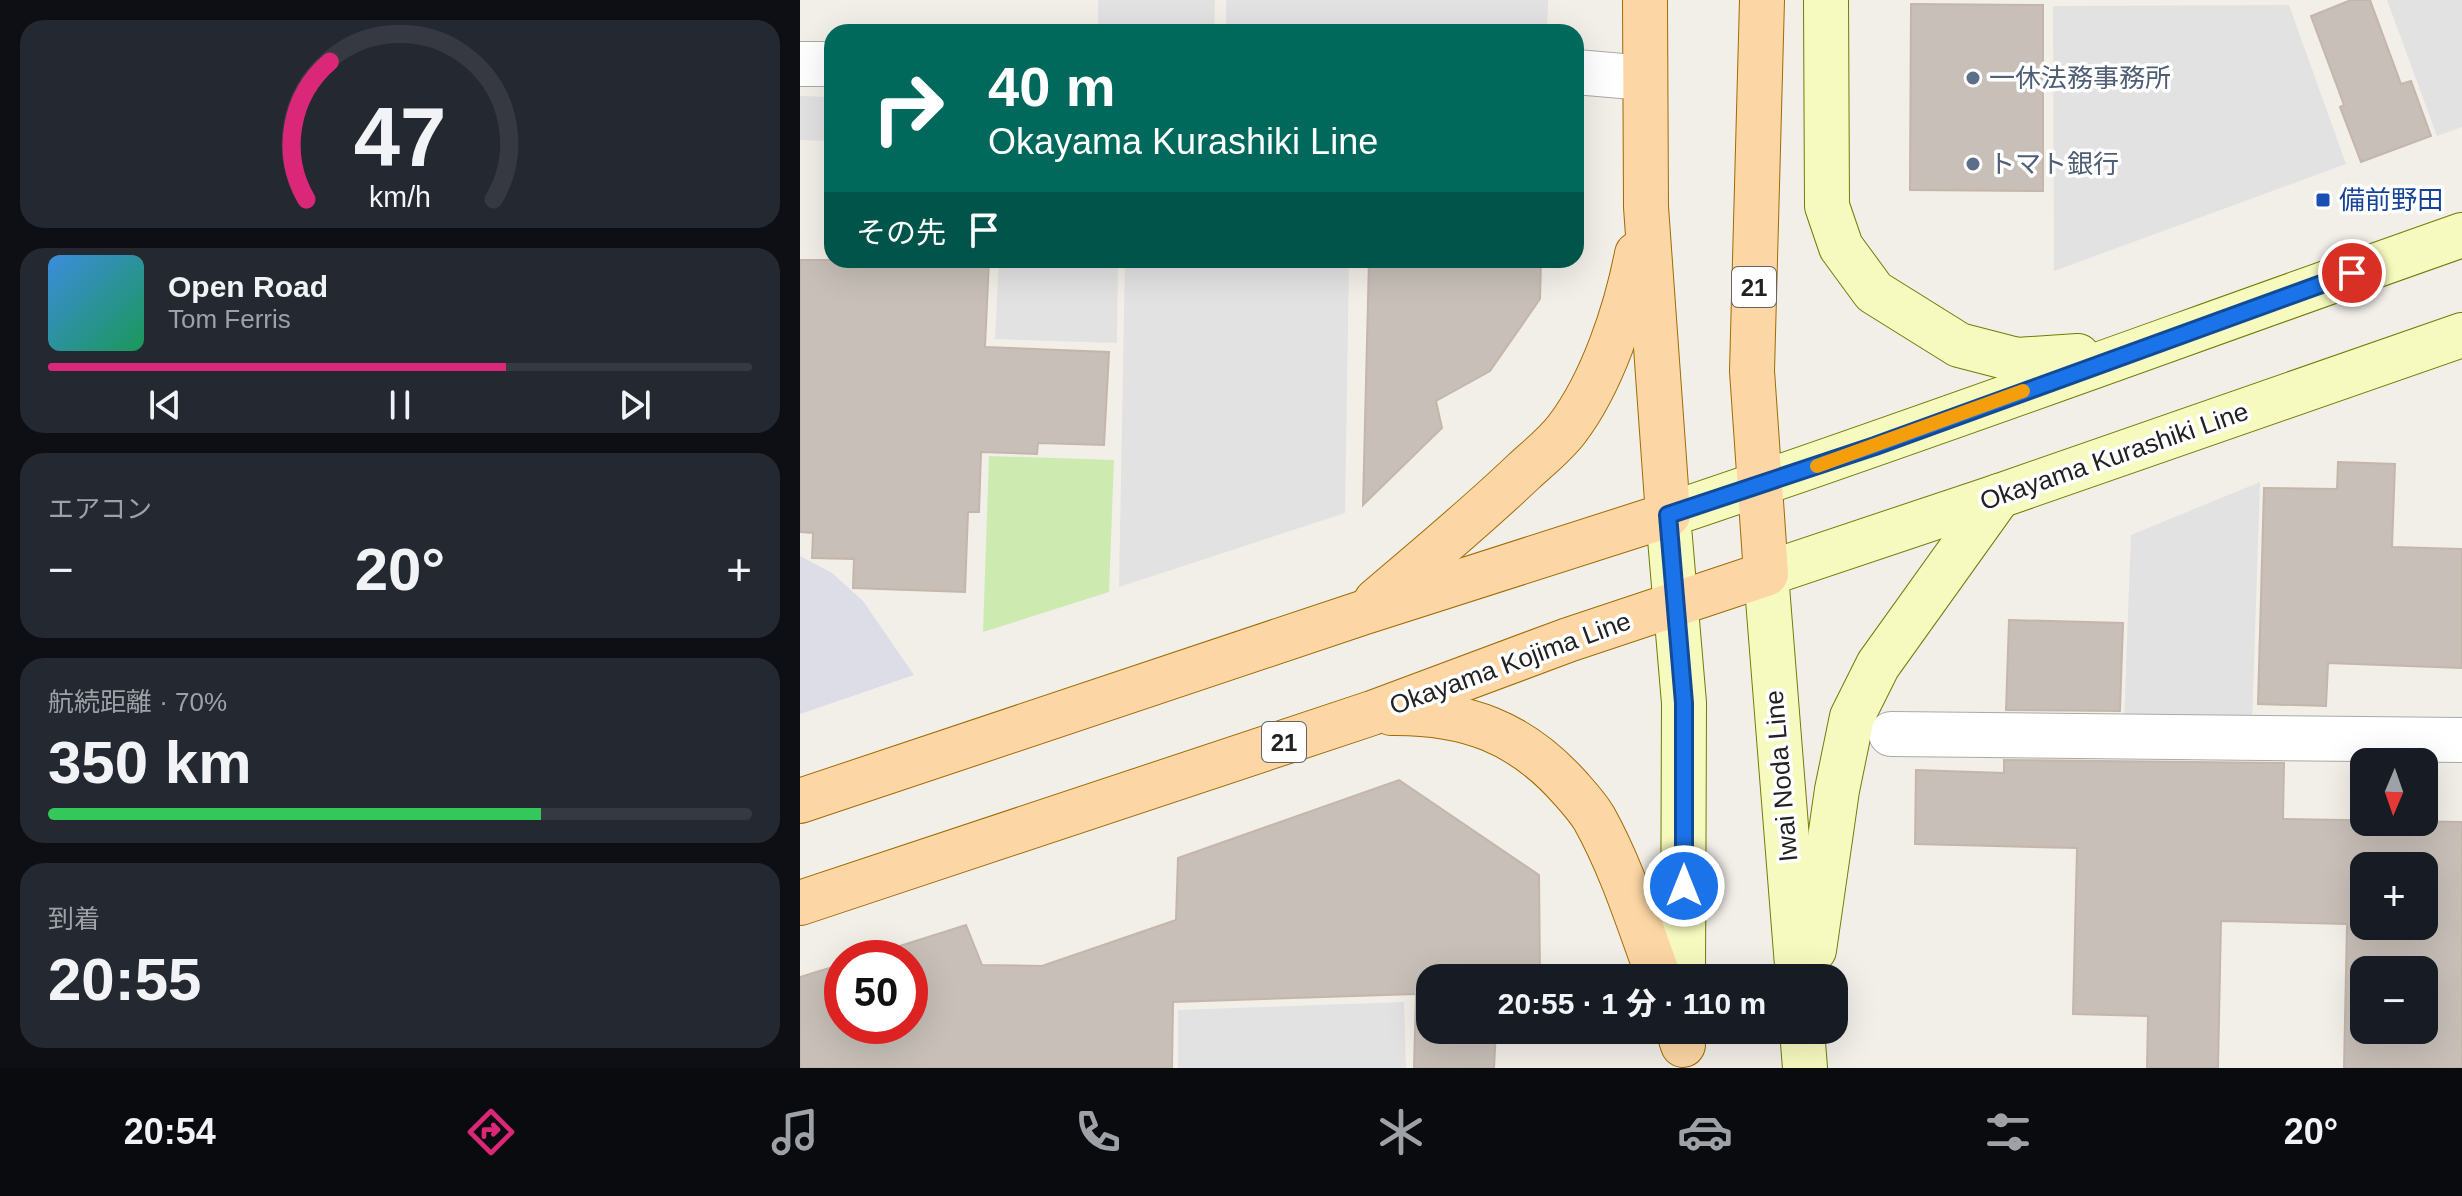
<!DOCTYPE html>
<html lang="ja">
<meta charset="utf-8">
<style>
body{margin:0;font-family:Helvetica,"Noto Sans JP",sans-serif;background:#242831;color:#f1f3f6;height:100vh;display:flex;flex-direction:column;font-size:30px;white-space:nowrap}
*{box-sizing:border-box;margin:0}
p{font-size:26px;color:#9ea1a6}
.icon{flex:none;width:44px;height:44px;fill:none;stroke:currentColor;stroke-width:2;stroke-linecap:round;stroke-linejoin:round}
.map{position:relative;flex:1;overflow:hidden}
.drawer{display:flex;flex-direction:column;gap:20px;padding:20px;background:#0d0f14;width:800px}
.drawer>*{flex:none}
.banner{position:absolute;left:24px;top:24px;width:760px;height:244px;border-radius:24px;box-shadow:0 8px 32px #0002;background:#00695c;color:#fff;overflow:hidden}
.needle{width:52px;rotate:182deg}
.buttons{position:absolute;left:1550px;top:748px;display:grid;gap:16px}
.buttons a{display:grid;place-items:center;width:88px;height:88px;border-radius:16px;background:#171b24;box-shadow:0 8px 32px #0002;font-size:40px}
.speed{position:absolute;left:24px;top:940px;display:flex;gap:16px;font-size:40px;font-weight:700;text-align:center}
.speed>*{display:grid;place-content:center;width:104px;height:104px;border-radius:50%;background:#171b24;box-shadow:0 8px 32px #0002;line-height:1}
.speed .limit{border:12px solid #d22;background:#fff;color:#111}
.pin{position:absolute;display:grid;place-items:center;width:68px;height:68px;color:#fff;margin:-34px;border:4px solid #fff;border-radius:50%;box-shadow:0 2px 8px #0007}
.me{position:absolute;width:88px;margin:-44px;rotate:0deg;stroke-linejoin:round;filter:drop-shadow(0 0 6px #0008)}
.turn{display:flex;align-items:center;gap:28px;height:168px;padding:0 32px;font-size:36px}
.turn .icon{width:104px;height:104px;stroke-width:2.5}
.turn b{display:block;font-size:56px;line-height:68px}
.then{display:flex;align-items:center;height:76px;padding:0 32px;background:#0003;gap:16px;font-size:30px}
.big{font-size:60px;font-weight:800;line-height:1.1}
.drawer .tile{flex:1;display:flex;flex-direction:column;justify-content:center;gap:12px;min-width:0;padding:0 28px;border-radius:24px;background:#242831}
.drawer .dial{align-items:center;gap:0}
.dial svg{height:208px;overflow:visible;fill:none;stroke:#363941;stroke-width:7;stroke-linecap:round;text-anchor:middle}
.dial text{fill:#f1f3f6;stroke:none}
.song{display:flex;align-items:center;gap:24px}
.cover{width:96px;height:96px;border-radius:12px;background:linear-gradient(135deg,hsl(210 70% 55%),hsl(150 70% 35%))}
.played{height:8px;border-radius:4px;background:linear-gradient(90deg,#db2777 65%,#363941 65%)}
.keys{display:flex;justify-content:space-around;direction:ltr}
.heat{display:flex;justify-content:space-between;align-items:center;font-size:44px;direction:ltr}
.charge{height:12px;border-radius:6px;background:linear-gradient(90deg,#34c759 70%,#363941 0)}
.trip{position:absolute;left:616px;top:964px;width:432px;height:80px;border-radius:24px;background:#171b24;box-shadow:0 8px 32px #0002;font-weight:800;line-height:80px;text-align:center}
.dock{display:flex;height:128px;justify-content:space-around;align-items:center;background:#090b0e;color:#9ea1a6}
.dock .icon{width:56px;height:56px}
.dock .selected{color:#db2777}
.dock b{font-size:36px;color:#f1f3f6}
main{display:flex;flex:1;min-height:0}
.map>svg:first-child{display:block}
.grass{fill:#cdebb0}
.parking{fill:#e2e2e2}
.plaza{fill:#dddde8}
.building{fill:#c7bfb8;stroke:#c4b6ab;stroke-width:2;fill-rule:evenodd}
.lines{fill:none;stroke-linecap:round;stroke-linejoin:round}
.minor-casing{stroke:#a9a9a9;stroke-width:46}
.secondary-casing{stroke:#707d05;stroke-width:46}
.primary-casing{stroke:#a06b00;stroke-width:46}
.minor{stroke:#fff;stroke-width:44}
.secondary{stroke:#f7fabf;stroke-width:44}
.primary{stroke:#fcd6a4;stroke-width:44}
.route-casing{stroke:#114b97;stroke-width:20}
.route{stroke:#1a73e8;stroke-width:14}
.slow{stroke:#f59e0b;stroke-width:14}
.service-dot{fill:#5c6f8a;stroke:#fff;stroke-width:3}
.transit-dot{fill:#1a4fb4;stroke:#fff;stroke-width:3}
.labels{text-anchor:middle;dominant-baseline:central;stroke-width:7;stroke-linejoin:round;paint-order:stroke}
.shield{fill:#fff;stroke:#646464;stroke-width:2}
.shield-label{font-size:24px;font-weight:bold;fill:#222}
.service-label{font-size:26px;fill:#4e5e75;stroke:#fff;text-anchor:start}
.transit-label{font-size:26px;fill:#164399;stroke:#fff;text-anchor:start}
.street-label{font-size:26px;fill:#222;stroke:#fff}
</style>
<main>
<section class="drawer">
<div class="tile dial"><svg viewBox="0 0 100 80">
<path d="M14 69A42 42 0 1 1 86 69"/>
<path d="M14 69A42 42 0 0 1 23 16" stroke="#db2777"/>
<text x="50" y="56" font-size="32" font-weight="700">47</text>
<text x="50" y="72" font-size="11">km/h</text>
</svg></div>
<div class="tile">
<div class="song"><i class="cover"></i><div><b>Open Road</b><p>Tom Ferris</p></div></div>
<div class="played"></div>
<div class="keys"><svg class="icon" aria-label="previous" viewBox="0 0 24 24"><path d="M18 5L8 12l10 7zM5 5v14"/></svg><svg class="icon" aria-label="pause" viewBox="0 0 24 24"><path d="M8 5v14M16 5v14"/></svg><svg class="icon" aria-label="next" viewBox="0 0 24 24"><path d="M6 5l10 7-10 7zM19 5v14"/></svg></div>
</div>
<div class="tile"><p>エアコン</p>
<div class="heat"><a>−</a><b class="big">20°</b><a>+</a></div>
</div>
<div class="tile"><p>航続距離 · 70%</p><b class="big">350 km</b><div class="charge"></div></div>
<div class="tile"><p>到着</p><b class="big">20:55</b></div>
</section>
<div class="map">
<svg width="1662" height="1068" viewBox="0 0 1662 1068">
<rect width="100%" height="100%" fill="#f2efe9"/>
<path class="grass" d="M 189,456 L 314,460 L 309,592 L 183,632 Z"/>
<g class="parking">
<path d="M 298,0 L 415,0 L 414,32 L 298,32 Z"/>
<path d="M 426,0 L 748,0 L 747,32 L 426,32 Z"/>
<path d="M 1587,0 L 1662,0 L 1662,127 L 1637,136 Z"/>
<path d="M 1489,5 L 1546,164 L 1254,271 L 1253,6 Z"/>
<path d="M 0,96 L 32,97 L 32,141 L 0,140 Z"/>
<path d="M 199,260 L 318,260 L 317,343 L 195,339 Z"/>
<path d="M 325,260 L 549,260 L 545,513 L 319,587 Z"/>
<path d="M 1460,482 L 1452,725 L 1324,721 L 1331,535 Z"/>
<path d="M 604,1002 L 606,1068 L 378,1068 L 378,1010 Z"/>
</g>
<path class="plaza" d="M 0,556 L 32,573 L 63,601 L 114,675 L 0,714 Z"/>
<g class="building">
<path d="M 1551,0 L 1570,0 L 1601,84 L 1611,81 L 1631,136 L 1561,162 L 1540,107 L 1544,105 L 1511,16 Z"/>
<path d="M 1111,4 L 1243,5 L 1243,191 L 1110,190 Z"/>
<path d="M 0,260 L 189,260 L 185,347 L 309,352 L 304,445 L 238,443 L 237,454 L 181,452 L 179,512 L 168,512 L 165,592 L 53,588 L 54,559 L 12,558 L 13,533 L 0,532 Z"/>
<path d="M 569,260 L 741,260 L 740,299 L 690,371 L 636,401 L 642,428 L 563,505 Z"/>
<path d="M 1538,462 L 1595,464 L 1592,547 L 1662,549 L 1662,668 L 1528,663 L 1526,706 L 1458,704 L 1464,488 L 1537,489 Z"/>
<path d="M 1209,620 L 1323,623 L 1320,711 L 1206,710 Z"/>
<path d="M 1204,760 L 1484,763 L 1483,819 L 1662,822 L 1662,1068 L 1544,1068 L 1547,924 L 1421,921 L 1418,1068 L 1347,1068 L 1348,1016 L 1273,1014 L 1277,848 L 1115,844 L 1116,770 L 1204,773 ZM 1564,866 L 1624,866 L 1624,926 L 1564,926 ZM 1564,970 L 1624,970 L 1624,1030 L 1564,1030 Z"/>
<path d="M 599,780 L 739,875 L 740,978 L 630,978 L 630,1030 L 696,1030 L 694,1068 L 614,1068 L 616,994 L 373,1002 L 372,1068 L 0,1068 L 0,977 L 42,964 L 42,1026 L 110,1026 L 110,958 L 62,958 L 166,925 L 182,965 L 242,966 L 376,920 L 378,858 Z"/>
</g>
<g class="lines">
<g class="minor-casing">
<g id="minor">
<path d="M 0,64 L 32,64"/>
<path d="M 776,72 L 845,78"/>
<path d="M 1091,734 L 1662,740"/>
</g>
</g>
<g class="secondary-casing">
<g id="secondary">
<path d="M 1026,0 L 1027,206 L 1041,247 L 1074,292 L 1159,345 L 1217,360 L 1278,356"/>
<path d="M 1014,950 L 1037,790 L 1052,717 L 1078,665 L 1199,496"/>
<path d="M 883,978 L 884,703 L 868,515 C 1134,426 1397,328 1662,235"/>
<path d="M 998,978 L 966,574 L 1199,496 L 1662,335"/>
<path d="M 1002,1030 L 1005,1068"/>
</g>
</g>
<g class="primary-casing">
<g id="primary">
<path d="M 576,601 C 625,559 676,517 723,472 C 738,458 755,445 767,429 C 802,383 826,311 837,254"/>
<path d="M 591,713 C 666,712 721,732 771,789 C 779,798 788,808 794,818 C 822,868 839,924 859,978"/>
<path d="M 0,801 L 562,613 L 868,515 L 846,207 L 845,0"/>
<path d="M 0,903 L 572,713 L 768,640 L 966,574 L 952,371 L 962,0"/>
<path d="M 878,1030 L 883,1045"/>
</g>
</g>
<use href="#minor" class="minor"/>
<use href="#secondary" class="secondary"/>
<use href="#primary" class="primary"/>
</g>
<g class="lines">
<g class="route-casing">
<path id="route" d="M 884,886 L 884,703 L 868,515 L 1075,446 L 1552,273"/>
</g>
<use href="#route" class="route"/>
<path class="slow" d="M 1017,466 L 1223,391"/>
</g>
<g class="service-dot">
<circle cx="1173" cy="78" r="8"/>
<circle cx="1173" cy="164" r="8"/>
</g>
<rect class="transit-dot" x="1515" y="192" width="16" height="16" rx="4"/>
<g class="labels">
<g class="shield">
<rect x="932" y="267" width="44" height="40" rx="6"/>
<rect x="462" y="722" width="44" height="40" rx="6"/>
</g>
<g class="shield-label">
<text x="954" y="287">21</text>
<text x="484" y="742">21</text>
</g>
<g class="service-label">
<text x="1189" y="78">一休法務事務所</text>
<text x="1189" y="164">トマト銀行</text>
</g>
<g class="transit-label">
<text x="1539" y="200">備前野田</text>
</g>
<g class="street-label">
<text transform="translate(1314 456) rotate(-19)">Okayama Kurashiki Line</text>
<text transform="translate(710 663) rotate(-20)">Okayama Kojima Line</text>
<text transform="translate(981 776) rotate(-95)">Iwai Noda Line</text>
</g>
</g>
</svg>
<div class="buttons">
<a><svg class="needle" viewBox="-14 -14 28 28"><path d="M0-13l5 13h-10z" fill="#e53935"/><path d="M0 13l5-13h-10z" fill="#9ea1a6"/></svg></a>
<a>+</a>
<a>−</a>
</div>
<div class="speed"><div class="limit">50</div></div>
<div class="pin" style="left:1552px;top:273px;background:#d93025"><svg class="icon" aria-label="arrive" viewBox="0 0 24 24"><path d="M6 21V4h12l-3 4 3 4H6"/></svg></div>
<svg class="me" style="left:884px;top:886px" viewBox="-20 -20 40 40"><circle r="17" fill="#1a73e8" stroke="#fff" stroke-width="3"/><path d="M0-11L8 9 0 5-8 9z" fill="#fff"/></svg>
<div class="trip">20:55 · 1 分 · 110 m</div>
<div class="banner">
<div class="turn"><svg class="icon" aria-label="right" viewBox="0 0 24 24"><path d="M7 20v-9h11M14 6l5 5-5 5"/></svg><div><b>40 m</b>Okayama Kurashiki Line</div></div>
<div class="then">その先<svg class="icon" aria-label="arrive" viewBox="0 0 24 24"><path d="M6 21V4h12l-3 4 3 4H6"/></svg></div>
</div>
</div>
</main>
<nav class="dock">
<b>20:54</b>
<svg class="icon selected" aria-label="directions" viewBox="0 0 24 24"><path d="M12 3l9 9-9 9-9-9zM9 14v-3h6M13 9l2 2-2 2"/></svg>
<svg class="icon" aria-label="music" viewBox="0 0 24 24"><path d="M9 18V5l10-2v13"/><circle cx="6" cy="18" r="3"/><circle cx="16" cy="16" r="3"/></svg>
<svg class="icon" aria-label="phone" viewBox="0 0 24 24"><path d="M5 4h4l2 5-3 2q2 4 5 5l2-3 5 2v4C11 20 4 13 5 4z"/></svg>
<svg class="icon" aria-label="climate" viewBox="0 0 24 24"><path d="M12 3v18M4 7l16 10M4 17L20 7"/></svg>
<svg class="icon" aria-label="car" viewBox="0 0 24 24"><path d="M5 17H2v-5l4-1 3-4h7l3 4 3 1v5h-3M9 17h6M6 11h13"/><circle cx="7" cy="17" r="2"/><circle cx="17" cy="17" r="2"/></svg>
<svg class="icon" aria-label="filters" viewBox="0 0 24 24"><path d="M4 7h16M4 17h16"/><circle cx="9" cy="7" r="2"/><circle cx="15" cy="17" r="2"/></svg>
<b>20°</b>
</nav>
